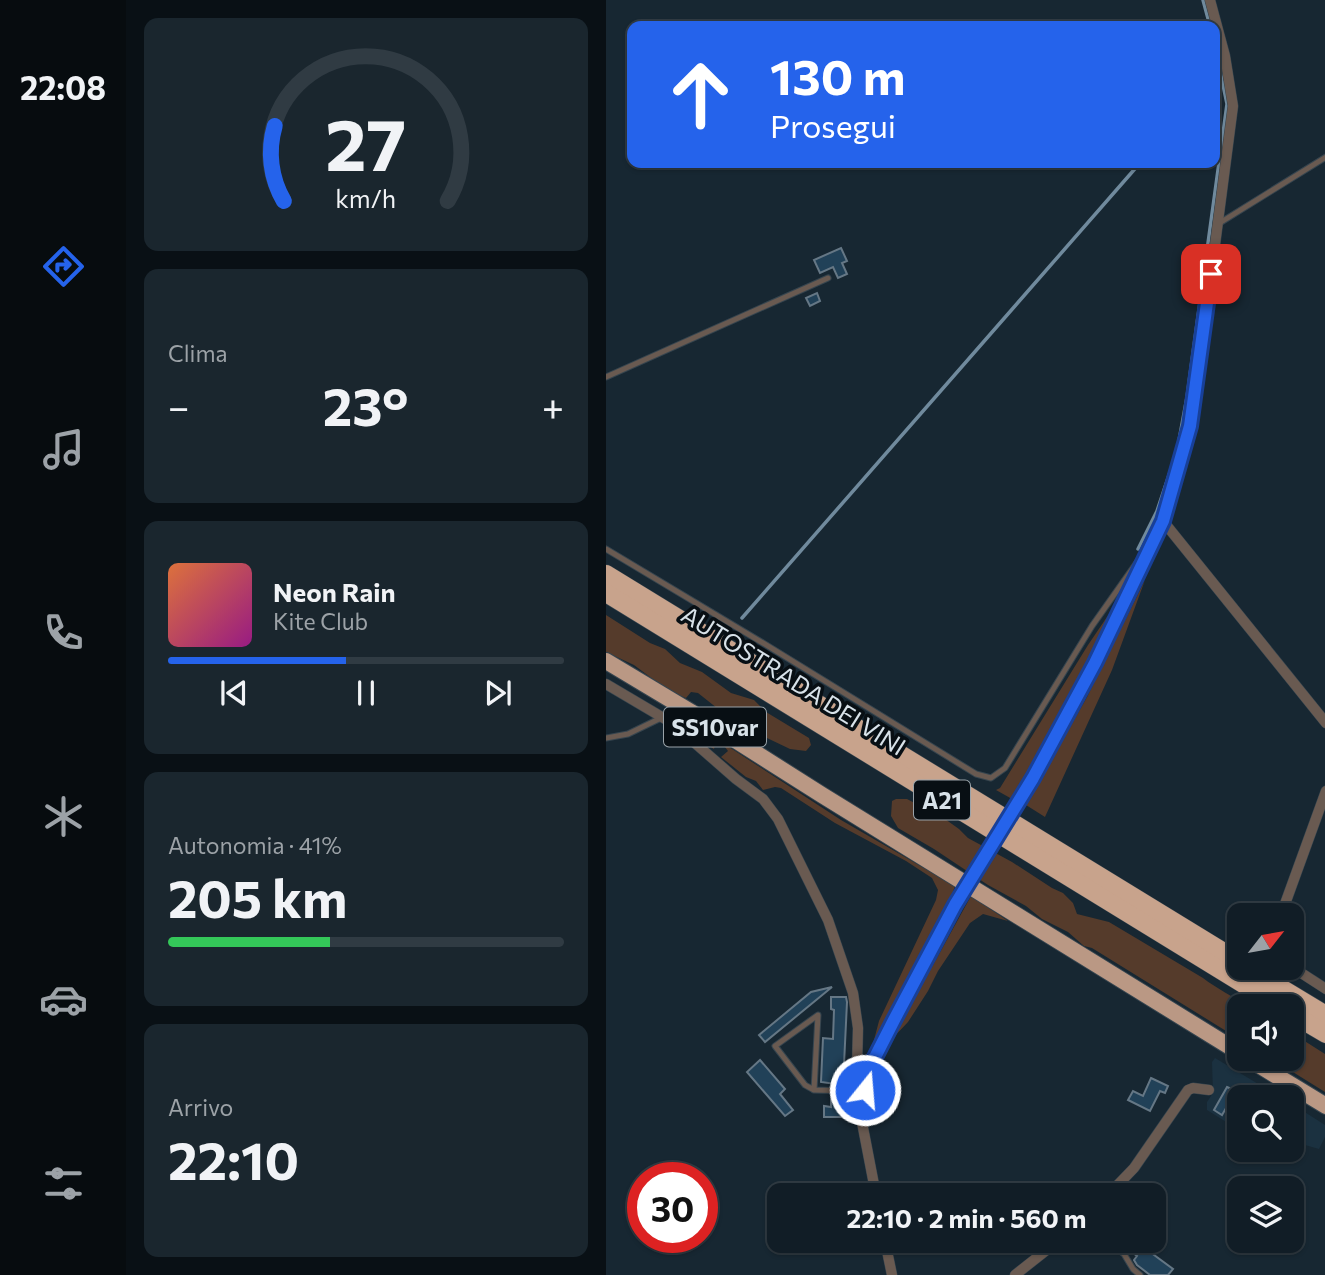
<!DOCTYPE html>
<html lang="it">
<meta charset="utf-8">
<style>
body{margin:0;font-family:Commissioner,sans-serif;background:#1a262e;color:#f1f3f6;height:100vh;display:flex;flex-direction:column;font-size:26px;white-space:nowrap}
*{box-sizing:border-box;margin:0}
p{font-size:23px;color:#9ca2a7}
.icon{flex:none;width:38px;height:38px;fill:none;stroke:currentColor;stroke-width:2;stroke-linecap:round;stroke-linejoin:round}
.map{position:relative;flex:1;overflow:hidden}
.details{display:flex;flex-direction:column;gap:18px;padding:18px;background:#091015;width:480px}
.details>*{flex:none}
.banner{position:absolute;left:21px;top:21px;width:593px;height:147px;border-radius:14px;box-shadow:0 2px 5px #0004,0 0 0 2px #303b43;background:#2563eb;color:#fff;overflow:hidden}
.needle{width:46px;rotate:59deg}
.controls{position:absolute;left:621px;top:903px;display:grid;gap:14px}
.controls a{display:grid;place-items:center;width:77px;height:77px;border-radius:14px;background:#111d26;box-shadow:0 2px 5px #0004,0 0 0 2px #303b43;font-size:35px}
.speed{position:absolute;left:21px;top:1162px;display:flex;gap:14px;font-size:35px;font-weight:700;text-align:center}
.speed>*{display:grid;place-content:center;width:91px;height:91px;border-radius:50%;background:#111d26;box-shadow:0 2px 5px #0004,0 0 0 2px #303b43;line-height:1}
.speed .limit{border:10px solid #d22;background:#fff;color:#111}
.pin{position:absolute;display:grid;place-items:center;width:60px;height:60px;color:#fff;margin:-30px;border-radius:14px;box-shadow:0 4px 10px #0006}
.me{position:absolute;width:77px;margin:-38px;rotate:17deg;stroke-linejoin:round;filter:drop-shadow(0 0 5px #0008)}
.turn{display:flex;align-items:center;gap:24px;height:147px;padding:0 28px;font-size:32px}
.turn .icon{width:91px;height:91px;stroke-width:2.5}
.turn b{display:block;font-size:49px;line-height:60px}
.big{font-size:52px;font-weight:700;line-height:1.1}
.details .tile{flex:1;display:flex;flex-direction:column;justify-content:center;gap:10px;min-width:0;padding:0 24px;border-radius:14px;background:#1a262e}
.details .dial{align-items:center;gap:0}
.dial svg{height:182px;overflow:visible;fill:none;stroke:#303b43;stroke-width:7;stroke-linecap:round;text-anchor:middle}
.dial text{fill:#f1f3f6;stroke:none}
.song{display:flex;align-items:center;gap:21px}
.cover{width:84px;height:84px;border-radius:10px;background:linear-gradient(135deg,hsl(20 70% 55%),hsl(310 70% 35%))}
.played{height:7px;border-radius:4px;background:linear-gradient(90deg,#2563eb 45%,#303b43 45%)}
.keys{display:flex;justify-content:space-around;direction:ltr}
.heat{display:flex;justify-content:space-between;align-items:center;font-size:38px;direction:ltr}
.charge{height:10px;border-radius:5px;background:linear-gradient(90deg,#34c759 41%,#303b43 0)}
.trip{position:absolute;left:161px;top:1183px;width:399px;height:70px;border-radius:14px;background:#111d26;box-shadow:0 2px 5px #0004,0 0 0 2px #303b43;font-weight:700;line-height:70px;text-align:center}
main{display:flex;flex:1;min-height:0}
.dock{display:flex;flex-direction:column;width:126px;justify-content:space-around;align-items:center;background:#070c0f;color:#9ca2a7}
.dock .icon{width:49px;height:49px}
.dock .active{color:#2563eb}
.dock b{font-size:32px;color:#f1f3f6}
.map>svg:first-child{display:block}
.built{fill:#1b3140}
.green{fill:#553b2b}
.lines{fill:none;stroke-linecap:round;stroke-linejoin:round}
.stream{stroke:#708a9d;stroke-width:3.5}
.building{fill:#214158;stroke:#657785;stroke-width:2}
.service-casing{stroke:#36454f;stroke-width:7}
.minor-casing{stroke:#36454f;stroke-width:11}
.trunk-casing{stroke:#36454f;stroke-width:18}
.motorway-casing{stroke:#36454f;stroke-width:19}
.service{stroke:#695a51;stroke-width:5}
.minor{stroke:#695a51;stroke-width:10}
.trunk{stroke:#ba9884;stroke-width:16}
.motorway{stroke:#c8a38c;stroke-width:18}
.minor-bridge-casing{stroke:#36454f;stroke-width:11;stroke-linecap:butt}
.minor-bridge{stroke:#695a51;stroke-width:10}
.route-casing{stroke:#184099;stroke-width:18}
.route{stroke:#2563eb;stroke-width:12}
.labels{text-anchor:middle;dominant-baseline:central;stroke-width:7;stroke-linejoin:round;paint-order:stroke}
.shield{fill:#080f14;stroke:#9aa3a9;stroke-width:2}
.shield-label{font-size:23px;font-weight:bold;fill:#d8e2e9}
.street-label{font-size:24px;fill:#d8e2e9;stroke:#080f14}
</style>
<main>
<nav class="dock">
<b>22:08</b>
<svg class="icon active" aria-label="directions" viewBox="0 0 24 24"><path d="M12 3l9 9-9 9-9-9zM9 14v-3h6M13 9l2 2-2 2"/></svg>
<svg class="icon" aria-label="music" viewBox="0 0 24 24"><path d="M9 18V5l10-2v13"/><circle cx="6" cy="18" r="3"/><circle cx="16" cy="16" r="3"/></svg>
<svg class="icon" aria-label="phone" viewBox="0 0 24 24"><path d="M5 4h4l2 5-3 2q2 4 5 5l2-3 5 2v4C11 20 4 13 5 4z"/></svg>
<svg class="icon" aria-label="climate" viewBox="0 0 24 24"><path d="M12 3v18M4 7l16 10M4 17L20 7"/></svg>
<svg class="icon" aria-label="car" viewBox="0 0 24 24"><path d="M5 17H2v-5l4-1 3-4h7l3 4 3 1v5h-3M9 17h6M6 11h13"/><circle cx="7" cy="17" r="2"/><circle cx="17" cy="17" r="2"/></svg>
<svg class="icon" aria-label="filters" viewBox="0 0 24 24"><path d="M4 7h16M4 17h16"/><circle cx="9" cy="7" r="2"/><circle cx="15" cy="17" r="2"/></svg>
</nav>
<section class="details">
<div class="tile dial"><svg viewBox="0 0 100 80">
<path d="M14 69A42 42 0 1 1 86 69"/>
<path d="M14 69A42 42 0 0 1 10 36" stroke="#2563eb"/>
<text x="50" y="56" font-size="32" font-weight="700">27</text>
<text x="50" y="72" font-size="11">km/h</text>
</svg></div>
<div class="tile"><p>Clima</p>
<div class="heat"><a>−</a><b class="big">23°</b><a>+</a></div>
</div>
<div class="tile">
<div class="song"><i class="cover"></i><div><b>Neon Rain</b><p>Kite Club</p></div></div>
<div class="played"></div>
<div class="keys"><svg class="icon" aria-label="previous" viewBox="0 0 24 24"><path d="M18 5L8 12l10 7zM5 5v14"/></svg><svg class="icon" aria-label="pause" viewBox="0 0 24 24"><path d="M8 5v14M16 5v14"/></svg><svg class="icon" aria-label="next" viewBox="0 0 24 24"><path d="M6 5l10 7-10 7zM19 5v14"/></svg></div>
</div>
<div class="tile"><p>Autonomia · 41%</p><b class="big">205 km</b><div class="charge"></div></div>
<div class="tile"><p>Arrivo</p><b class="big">22:10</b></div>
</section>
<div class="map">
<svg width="720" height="1275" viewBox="0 0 720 1275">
<rect width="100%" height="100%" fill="#172732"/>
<g class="built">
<path d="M 609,1058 L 674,1097 L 634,1097 L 633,1130 L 601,1110 L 601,1102 L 607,1093 L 606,1062 Z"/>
<path d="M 686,1104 L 719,1125 L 719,1137 L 713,1149 L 699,1145 L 692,1158 L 683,1160 L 666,1150 L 686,1150 Z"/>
</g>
<g class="green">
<path d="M 528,577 C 490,653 450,727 406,799 L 390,790 L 394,788 L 482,645 Z"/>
<path d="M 539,580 L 506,670 L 439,817 L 420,805 L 481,697 Z"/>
<path d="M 0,615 L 44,643 L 59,649 L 74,663 L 96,672 L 125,693 L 148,700 L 160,712 L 203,738 L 205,745 L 200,751 L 184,749 L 161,738 L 144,724 L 130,716 L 121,716 L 92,693 L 85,692 L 80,698 L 64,692 L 28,665 L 0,652 Z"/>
<path d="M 58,709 L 100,732 L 235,820 L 349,886 L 337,921 L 328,933 L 264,1055 L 273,1021 L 330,900 L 332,890 L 326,878 L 300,861 L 229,823 L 175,788 L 169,787 L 157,790 L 150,781 L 140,777 L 115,757 L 122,751 L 116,743 L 109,745 L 108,749 C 89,738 74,724 58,709 Z"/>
<path d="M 290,799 L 301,799 L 339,819 L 353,829 L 362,838 L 406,862 L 446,888 L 457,893 L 467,903 L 471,914 L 503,922 L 597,978 C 611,989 627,996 641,1006 L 634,1006 L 633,1039 L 486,948 L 478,946 L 462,932 L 436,919 L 420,906 L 382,885 L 328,849 L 292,828 L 285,816 L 286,801 Z"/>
<path d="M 365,896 L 402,921 L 377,914 L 364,923 L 332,971 L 322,991 L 302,1022 L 282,1043 L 314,983 L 327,965 Z"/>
<path d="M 686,1033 L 719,1054 L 719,1092 L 666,1059 L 686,1059 Z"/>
</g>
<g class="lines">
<g class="stream">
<path d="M 597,0 L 604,26"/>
<path d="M 609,75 L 615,68"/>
<path d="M 532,549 L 551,511 L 571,451 L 581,397 L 621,104 L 609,47"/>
<path d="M 136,618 L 534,163"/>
</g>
</g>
<g class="building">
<path d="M 235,248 L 241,261 L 236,263 L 241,274 L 232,278 L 227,267 L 214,273 L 208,260 Z"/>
<path d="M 211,293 L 214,301 L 204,306 L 200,298 Z"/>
<path d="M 226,987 L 159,1042 L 153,1035 L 205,992 Z"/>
<path d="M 225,997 L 240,997 L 241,1002 L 237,1085 L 215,1082 L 217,1038 L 227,1039 L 228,1010 L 225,1009 Z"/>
<path d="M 154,1060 L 179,1089 L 174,1094 L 187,1110 L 179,1116 L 141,1072 Z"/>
<path d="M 545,1078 L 562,1086 L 559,1093 L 554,1091 L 544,1111 L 522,1100 L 527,1091 L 537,1096 Z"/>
<path d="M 621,1087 L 630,1091 L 616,1115 L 608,1110 Z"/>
<path d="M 225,1096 L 237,1096 L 237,1117 L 218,1117 L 218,1106 L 225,1107 Z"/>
<path d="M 686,1128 L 696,1134 L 686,1151 Z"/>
<path d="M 511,1241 L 529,1241 L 567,1269 L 562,1275 L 544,1275 L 531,1265 L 528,1260 L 531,1256 Z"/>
</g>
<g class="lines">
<g class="service-casing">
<g id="service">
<path d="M 612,224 L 720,157"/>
<path d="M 0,377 L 222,278"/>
<path d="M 0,549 L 157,643 L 370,774 L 385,778 L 399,768 L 486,626 L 539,551"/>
<path d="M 0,738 L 22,734 L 57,717"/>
<path d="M 208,1090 L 212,1015 L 169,1046 L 199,1085 L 208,1090 L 252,1091"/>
<path d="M 501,1241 L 518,1254 L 527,1269 L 534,1275"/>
</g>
</g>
<g class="minor-casing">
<g id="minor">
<path d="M 557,521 L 720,723"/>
<path d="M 0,684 L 66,723 L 130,779 L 157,799 L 172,819 L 222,920 L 247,993 L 252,1028 L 251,1067 L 254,1112"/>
<path d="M 427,778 L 489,663 L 557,521 L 584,426 L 592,376 L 627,106 L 619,56 L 604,0"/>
<path d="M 675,915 L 720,791"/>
<path d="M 686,967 L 720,989"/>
<path d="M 270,1195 L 254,1112 L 263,1069 L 349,905"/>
<path d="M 502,1195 L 528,1168 L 582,1090 L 587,1088 L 603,1090"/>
<path d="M 279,1241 L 286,1275"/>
<path d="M 409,1275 L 452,1241"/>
</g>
</g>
<g class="trunk-casing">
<g id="trunk">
<path d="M 0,661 L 85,712 L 216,795 L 634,1053"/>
<path d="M 643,1059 L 720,1106"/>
</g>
</g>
<g class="motorway-casing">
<g id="motorway">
<path d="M 0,574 L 634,962"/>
<path d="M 0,593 L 673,1006"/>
<path d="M 642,968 L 720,1015"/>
<path d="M 686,1014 L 720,1034"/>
</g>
</g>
<use href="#service" class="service"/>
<use href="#minor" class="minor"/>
<use href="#trunk" class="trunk"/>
<use href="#motorway" class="motorway"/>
<g class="minor-bridge-casing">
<path id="minor-bridge" d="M 349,905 L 427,778"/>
</g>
<use href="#minor-bridge" class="minor-bridge"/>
</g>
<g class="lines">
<g class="route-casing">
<path id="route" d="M 259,1090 L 263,1069 L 288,1020 L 349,905 L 427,778 L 489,663 L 557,521 L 584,426 L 605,274"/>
</g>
<use href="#route" class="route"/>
</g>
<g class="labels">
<g class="shield">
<rect x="58" y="707.5" width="102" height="39" rx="5"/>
<rect x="308" y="780.5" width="56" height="39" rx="5"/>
</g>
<g class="shield-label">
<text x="109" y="727">SS10var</text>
<text x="336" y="800">A21</text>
</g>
<g class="street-label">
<text transform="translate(188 680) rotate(32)">AUTOSTRADA DEI VINI</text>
</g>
</g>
</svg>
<div class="controls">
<a><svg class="needle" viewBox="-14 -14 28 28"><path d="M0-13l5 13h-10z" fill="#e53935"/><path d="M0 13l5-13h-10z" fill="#9ca2a7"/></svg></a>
<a><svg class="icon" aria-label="sound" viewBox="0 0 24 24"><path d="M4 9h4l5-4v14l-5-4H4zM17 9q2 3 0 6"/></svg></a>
<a><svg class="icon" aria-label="search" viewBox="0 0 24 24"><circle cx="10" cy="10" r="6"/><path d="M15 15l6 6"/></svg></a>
<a><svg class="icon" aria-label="layers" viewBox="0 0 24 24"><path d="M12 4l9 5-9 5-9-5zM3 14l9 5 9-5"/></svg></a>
</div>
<div class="speed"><div class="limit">30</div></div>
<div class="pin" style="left:605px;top:274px;background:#d93025"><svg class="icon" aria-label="arrive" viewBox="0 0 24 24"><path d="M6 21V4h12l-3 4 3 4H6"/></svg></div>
<svg class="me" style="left:259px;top:1090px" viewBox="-20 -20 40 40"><circle r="17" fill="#2563eb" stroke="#fff" stroke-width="3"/><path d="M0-11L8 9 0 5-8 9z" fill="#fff"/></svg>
<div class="trip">22:10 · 2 min · 560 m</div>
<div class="banner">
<div class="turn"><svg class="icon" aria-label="ahead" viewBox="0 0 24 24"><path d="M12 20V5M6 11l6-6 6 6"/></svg><div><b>130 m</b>Prosegui</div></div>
</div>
</div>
</main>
